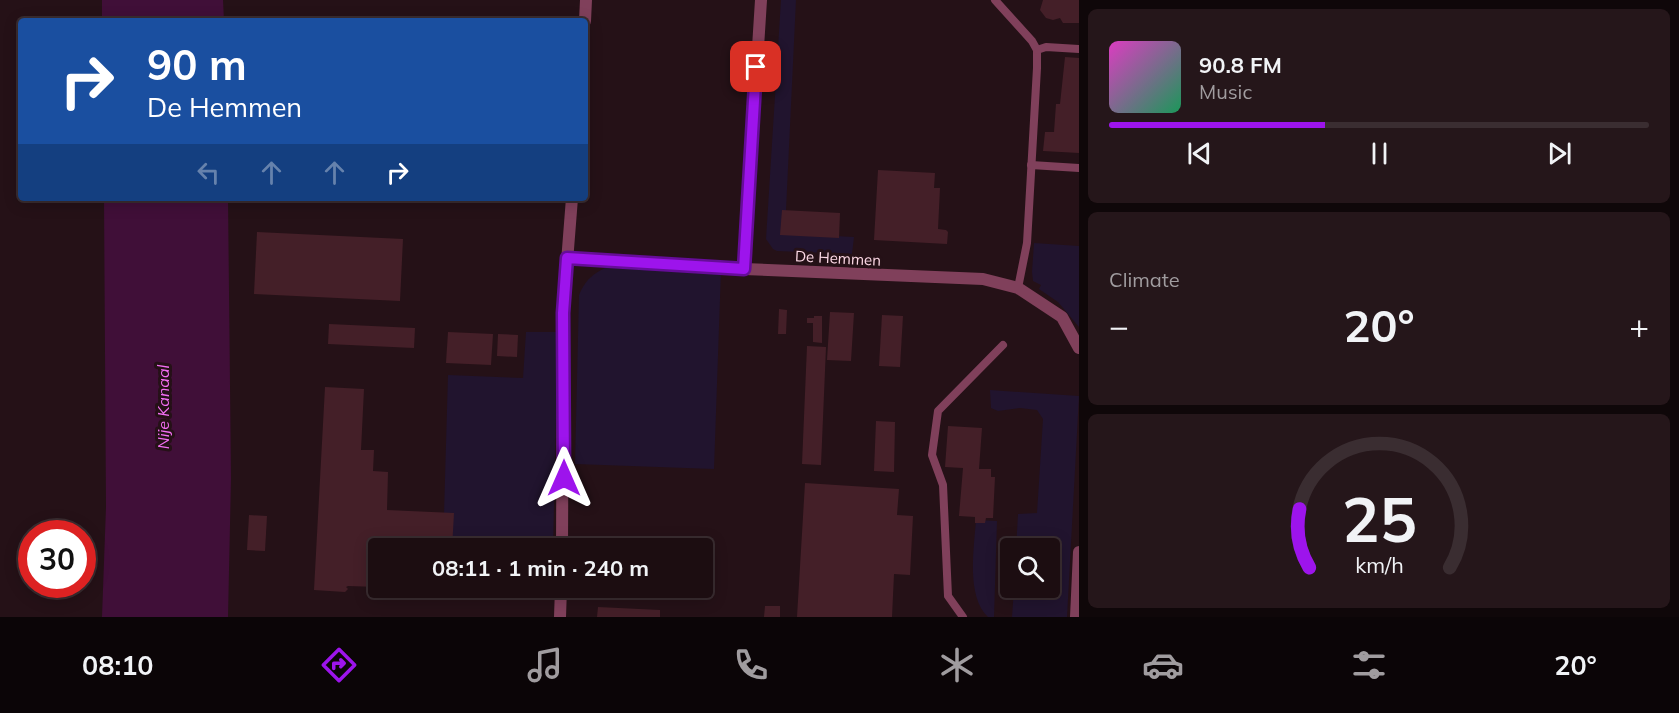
<!DOCTYPE html>
<meta charset="utf-8">
<style>
body{margin:0;font-family:Mulish,sans-serif;background:#25161a;color:#f1f3f6;height:100vh;display:flex;flex-direction:column;font-size:22px;white-space:nowrap}
*{box-sizing:border-box;margin:0}
p{font-size:20px;color:#a09c9f}
.icon{flex:none;width:33px;height:33px;fill:none;stroke:currentColor;stroke-width:2;stroke-linecap:round;stroke-linejoin:round}
.map{position:relative;flex:1;overflow:hidden}
.details{display:flex;flex-direction:column;gap:9px;padding:9px;background:#0f0709;width:600px}
.details>*{flex:none}
.hud{position:absolute;left:18px;top:18px;width:570px;height:183px;border-radius:6px;box-shadow:0 3px 15px #0003,0 0 0 2px #3a2d31;background:#1a4fa0;color:#fff;overflow:hidden}
.controls{position:absolute;left:1000px;top:538px;display:grid;gap:12px}
.controls a{display:grid;place-items:center;width:60px;height:60px;border-radius:6px;background:#1c0d11;box-shadow:0 3px 15px #0003,0 0 0 2px #3a2d31;font-size:30px}
.speed{position:absolute;left:18px;top:520px;display:flex;gap:12px;font-size:30px;font-weight:700;text-align:center}
.speed>*{display:grid;place-content:center;width:78px;height:78px;border-radius:50%;background:#1c0d11;box-shadow:0 3px 15px #0003,0 0 0 2px #3a2d31;line-height:1}
.speed .limit{border:9px solid #d22;background:#fff;color:#111}
.pin{position:absolute;display:grid;place-items:center;width:51px;height:51px;color:#fff;margin:-26px;border-radius:12px;box-shadow:0 3px 9px #0006}
.me{position:absolute;width:66px;margin:-33px;rotate:0deg;stroke-linejoin:round;filter:drop-shadow(0 0 4px #0008)}
.turn{display:flex;align-items:center;gap:21px;height:126px;padding:0 30px;font-size:27px}
.turn .icon{width:78px;height:78px;stroke-width:2.5}
.turn b{display:block;font-size:42px;line-height:51px}
.lanes{display:flex;align-items:center;height:57px;padding:0 30px;background:#0003;justify-content:center;gap:30px;direction:ltr}
.lanes .off{opacity:.35}
.big{font-size:45px;font-weight:700;line-height:1.1}
.details .tile{flex:1;display:flex;flex-direction:column;justify-content:center;gap:9px;min-width:0;padding:0 21px;border-radius:9px;background:#25161a}
.details .dial{align-items:center;gap:0}
.dial svg{height:156px;overflow:visible;fill:none;stroke:#3a2d31;stroke-width:7;stroke-linecap:round;text-anchor:middle}
.dial text{fill:#f1f3f6;stroke:none}
.song{display:flex;align-items:center;gap:18px}
.cover{width:72px;height:72px;border-radius:9px;background:linear-gradient(135deg,hsl(310 70% 55%),hsl(150 70% 35%))}
.played{height:6px;border-radius:3px;background:linear-gradient(90deg,#9d14ec 40%,#3a2d31 40%)}
.keys{display:flex;justify-content:space-around;direction:ltr}
.heat{display:flex;justify-content:space-between;align-items:center;font-size:33px;direction:ltr}
.trip{position:absolute;left:368px;top:538px;width:345px;height:60px;border-radius:6px;background:#1c0d11;box-shadow:0 3px 15px #0003,0 0 0 2px #3a2d31;font-weight:700;line-height:60px;text-align:center}
.menu{display:flex;height:96px;justify-content:space-around;align-items:center;background:#0b0507;color:#a09c9f}
.menu .icon{width:42px;height:42px}
.menu .selected{color:#9d14ec}
.menu b{font-size:27px;color:#f1f3f6}
main{display:flex;flex:1;min-height:0}
.map>svg:first-child{display:block}
.green{fill:#21142e}
.water{fill:#400f38}
.building{fill:#441f28}
.lines{fill:none;stroke-linecap:round;stroke-linejoin:round}
.lane{stroke:#80405b;stroke-width:8}
.street{stroke:#80405b;stroke-width:12}
.route-casing{stroke:#660d99;stroke-width:15}
.route{stroke:#9d14ec;stroke-width:10}
.labels{text-anchor:middle;dominant-baseline:central;stroke-width:6;stroke-linejoin:round;paint-order:stroke}
.street-label{font-size:15px;fill:#fcd8e5;stroke:#251117}
.water-label{font-size:16px;font-style:italic;fill:#f36ef3;stroke:#251117}
</style>
<main>
<div class="map">
<svg width="1079" height="617" viewBox="0 0 1079 617">
<rect width="100%" height="100%" fill="#251117"/>
<g class="green">
<path d="M 781,0 L 796,0 L 786,210 L 796,234 L 854,237 L 852,254 L 777,251 L 773,249 L 766,239 Z"/>
<path d="M 1034,243 L 1079,246 L 1079,327 L 1058,302 L 1039,289 L 1041,285 L 1033,281 L 1032,272 Z"/>
<path d="M 613,265 L 721,270 L 714,469 L 575,464 L 579,295 C 586,278 596,271 613,265 Z"/>
<path d="M 526,332 L 558,332 L 553,549 L 443,549 L 448,375 L 523,378 Z"/>
<path d="M 990,390 L 1079,396 L 1067,617 L 1012,617 L 1014,588 L 1050,588 L 1050,549 L 1016,549 L 1018,514 L 1037,513 L 1043,419 L 1037,410 L 1020,408 L 998,411 L 991,408 Z"/>
<path d="M 976,520 L 997,521 L 994,617 L 988,617 C 966,596 974,548 976,520 Z"/>
</g>
<g class="water">
<path d="M 102,0 L 223,0 L 224,21 L 102,21 Z"/>
<path d="M 104,198 L 228,198 L 231,478 L 228,617 L 102,617 L 106,507 Z"/>
</g>
<g class="building">
<path d="M 1043,0 L 1079,0 L 1079,23 L 1063,23 L 1060,18 L 1053,20 L 1046,18 L 1040,10 Z"/>
<path d="M 1065,57 L 1079,58 L 1079,153 L 1043,151 L 1045,132 L 1054,132 L 1056,104 L 1060,104 Z"/>
<path d="M 878,170 L 935,173 L 934,188 L 940,188 L 938,229 L 946,230 L 948,232 L 947,244 L 874,240 Z"/>
<path d="M 782,210 L 840,213 L 839,238 L 780,235 Z"/>
<path d="M 257,232 L 403,239 L 400,301 L 254,294 Z"/>
<path d="M 779,309 L 787,310 L 786,334 L 778,334 Z"/>
<path d="M 830,312 L 854,313 L 851,361 L 827,360 Z"/>
<path d="M 882,315 L 903,316 L 900,367 L 879,366 Z"/>
<path d="M 814,316 L 822,316 L 822,343 L 813,342 L 813,323 L 807,323 L 807,318 L 814,318 Z"/>
<path d="M 329,324 L 415,328 L 414,348 L 328,344 Z"/>
<path d="M 448,332 L 493,334 L 491,365 L 446,363 Z"/>
<path d="M 498,334 L 518,335 L 517,357 L 497,356 Z"/>
<path d="M 807,346 L 826,347 L 821,465 L 802,464 Z"/>
<path d="M 325,387 L 364,389 L 361,450 L 374,450 L 373,471 L 388,472 L 387,510 L 454,513 L 452,549 L 378,549 L 378,587 L 348,586 L 346,587 L 348,589 L 345,592 L 314,590 Z"/>
<path d="M 876,421 L 895,422 L 894,472 L 874,471 Z"/>
<path d="M 948,426 L 982,428 L 979,469 L 991,469 L 991,477 L 995,477 L 993,518 L 986,518 L 985,523 L 975,523 L 975,517 L 959,516 L 963,468 L 945,467 Z"/>
<path d="M 805,483 L 899,489 L 897,515 L 913,516 L 910,575 L 894,574 L 892,617 L 797,617 Z"/>
<path d="M 249,515 L 267,516 L 265,551 L 247,550 Z"/>
<path d="M 765,606 L 780,606 L 780,617 L 764,617 Z"/>
<path d="M 598,607 L 660,610 L 660,617 L 597,617 Z"/>
</g>
<g class="lines">
<g class="lane">
<path d="M 995,0 L 1032,41 L 1037,50 L 1037,68 L 1027,243 L 1018,288"/>
<path d="M 1037,50 L 1046,47 L 1079,49"/>
<path d="M 1031,165 L 1079,168"/>
<path d="M 963,617 L 948,596 L 943,485 L 932,455 L 938,411 L 1003,345"/>
</g>
<g class="street">
<path d="M 585,21 L 586,0"/>
<path d="M 567,258 L 744,269 L 983,279 L 1018,288 L 1062,317 L 1079,348"/>
<path d="M 744,269 L 761,0"/>
<path d="M 562,549 L 563,313 L 572,198"/>
<path d="M 560,617 L 561,588"/>
<path d="M 1076,617 L 1079,552"/>
</g>
</g>
<g class="lines">
<g class="route-casing">
<path id="route" d="M 564,478 L 563,313 L 567,258 L 744,269 L 756,67"/>
</g>
<use href="#route" class="route"/>
</g>
<g class="labels">
<g class="street-label">
<text transform="translate(838 258) rotate(3)">De Hemmen</text>
</g>
<g class="water-label">
<text transform="translate(163 407) rotate(-90)">Nije Kanaal</text>
</g>
</g>
</svg>
<div class="controls">
<a><svg class="icon" aria-label="search" viewBox="0 0 24 24"><circle cx="10" cy="10" r="6"/><path d="M15 15l6 6"/></svg></a>
</div>
<div class="speed"><div class="limit">30</div></div>
<div class="pin" style="left:756px;top:67px;background:#d93025"><svg class="icon" aria-label="arrive" viewBox="0 0 24 24"><path d="M6 21V4h12l-3 4 3 4H6"/></svg></div>
<svg class="me" style="left:564px;top:478px" viewBox="-20 -20 40 40"><path d="M0-17L14 15 0 8-14 15z" fill="#9d14ec" stroke="#fff" stroke-width="4"/></svg>
<div class="trip">08:11 · 1 min · 240 m</div>
<div class="hud">
<div class="turn"><svg class="icon" aria-label="right" viewBox="0 0 24 24"><path d="M7 20v-9h11M14 6l5 5-5 5"/></svg><div><b>90 m</b>De Hemmen</div></div>
<div class="lanes"><svg class="icon off" aria-label="left" viewBox="0 0 24 24"><path d="M17 20v-9H6M10 6l-5 5 5 5"/></svg><svg class="icon off" aria-label="ahead" viewBox="0 0 24 24"><path d="M12 20V5M6 11l6-6 6 6"/></svg><svg class="icon off" aria-label="ahead" viewBox="0 0 24 24"><path d="M12 20V5M6 11l6-6 6 6"/></svg><svg class="icon" aria-label="right" viewBox="0 0 24 24"><path d="M7 20v-9h11M14 6l5 5-5 5"/></svg></div>
</div>
</div>
<section class="details">
<div class="tile">
<div class="song"><i class="cover"></i><div><b>90.8 FM</b><p>Music</p></div></div>
<div class="played"></div>
<div class="keys"><svg class="icon" aria-label="previous" viewBox="0 0 24 24"><path d="M18 5L8 12l10 7zM5 5v14"/></svg><svg class="icon" aria-label="pause" viewBox="0 0 24 24"><path d="M8 5v14M16 5v14"/></svg><svg class="icon" aria-label="next" viewBox="0 0 24 24"><path d="M6 5l10 7-10 7zM19 5v14"/></svg></div>
</div>
<div class="tile"><p>Climate</p>
<div class="heat"><a>−</a><b class="big">20°</b><a>+</a></div>
</div>
<div class="tile dial"><svg viewBox="0 0 100 80">
<path d="M14 69A42 42 0 1 1 86 69"/>
<path d="M14 69A42 42 0 0 1 9 39" stroke="#9d14ec"/>
<text x="50" y="56" font-size="32" font-weight="700">25</text>
<text x="50" y="72" font-size="11">km/h</text>
</svg></div>
</section>
</main>
<nav class="menu">
<b>08:10</b>
<svg class="icon selected" aria-label="directions" viewBox="0 0 24 24"><path d="M12 3l9 9-9 9-9-9zM9 14v-3h6M13 9l2 2-2 2"/></svg>
<svg class="icon" aria-label="music" viewBox="0 0 24 24"><path d="M9 18V5l10-2v13"/><circle cx="6" cy="18" r="3"/><circle cx="16" cy="16" r="3"/></svg>
<svg class="icon" aria-label="phone" viewBox="0 0 24 24"><path d="M5 4h4l2 5-3 2q2 4 5 5l2-3 5 2v4C11 20 4 13 5 4z"/></svg>
<svg class="icon" aria-label="climate" viewBox="0 0 24 24"><path d="M12 3v18M4 7l16 10M4 17L20 7"/></svg>
<svg class="icon" aria-label="car" viewBox="0 0 24 24"><path d="M5 17H2v-5l4-1 3-4h7l3 4 3 1v5h-3M9 17h6M6 11h13"/><circle cx="7" cy="17" r="2"/><circle cx="17" cy="17" r="2"/></svg>
<svg class="icon" aria-label="filters" viewBox="0 0 24 24"><path d="M4 7h16M4 17h16"/><circle cx="9" cy="7" r="2"/><circle cx="15" cy="17" r="2"/></svg>
<b>20°</b>
</nav>
